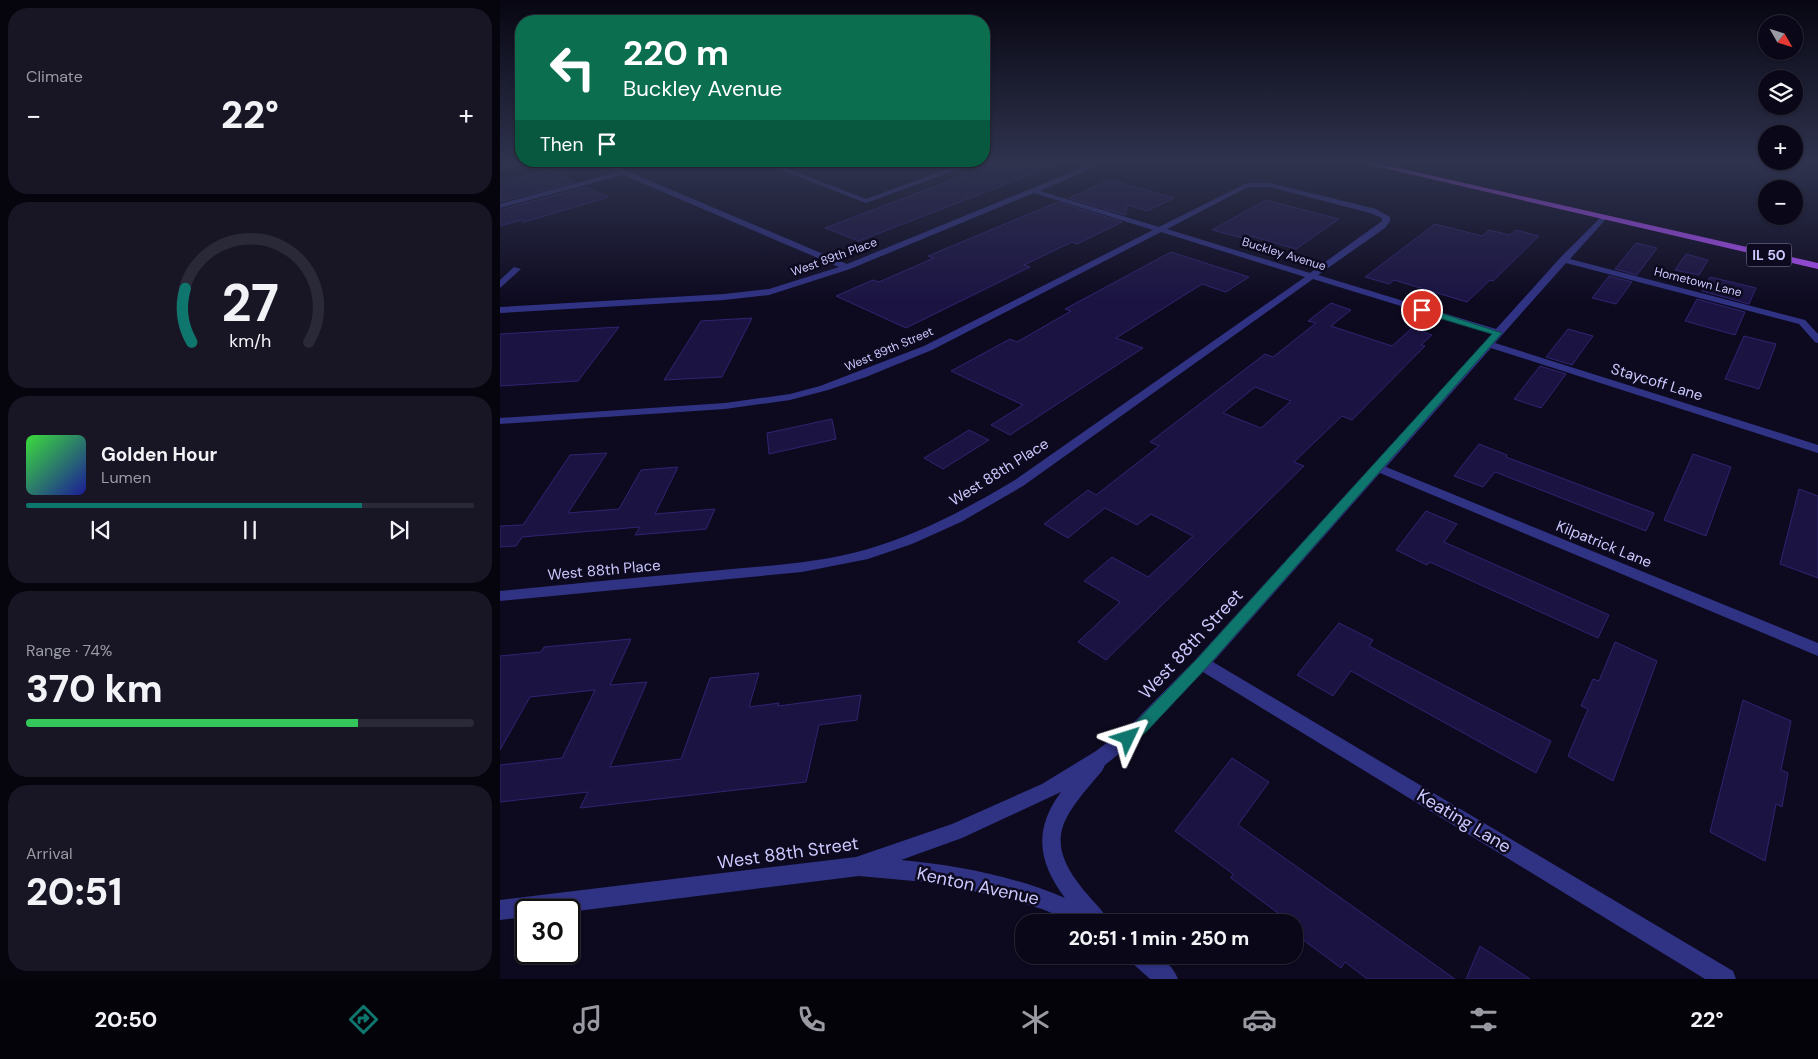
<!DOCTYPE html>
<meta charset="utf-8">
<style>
body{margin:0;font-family:"DM Sans",sans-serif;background:#181625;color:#f1f3f6;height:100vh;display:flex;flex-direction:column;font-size:19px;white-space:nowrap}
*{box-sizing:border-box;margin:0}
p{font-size:16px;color:#999aa2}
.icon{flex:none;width:28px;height:28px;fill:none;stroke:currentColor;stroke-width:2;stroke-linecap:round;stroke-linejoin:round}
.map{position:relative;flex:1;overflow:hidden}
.side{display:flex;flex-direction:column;gap:8px;padding:8px;background:#06040d;width:500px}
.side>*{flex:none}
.banner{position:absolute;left:15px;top:15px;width:475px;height:152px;border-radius:20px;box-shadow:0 1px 4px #0004,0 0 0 1px #2a2937;background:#0b6e4f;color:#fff;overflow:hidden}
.needle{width:32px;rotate:129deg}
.tools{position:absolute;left:1258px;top:15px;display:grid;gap:10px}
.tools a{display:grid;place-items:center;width:45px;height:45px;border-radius:50%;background:#0a0818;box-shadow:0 1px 4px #0004,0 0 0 1px #2a2937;font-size:25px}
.speed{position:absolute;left:15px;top:899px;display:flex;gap:10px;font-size:25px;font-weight:700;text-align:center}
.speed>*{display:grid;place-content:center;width:65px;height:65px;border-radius:50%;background:#0a0818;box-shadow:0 1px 4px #0004,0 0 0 1px #2a2937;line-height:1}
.speed .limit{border:2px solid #111;border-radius:8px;background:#fff;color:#111}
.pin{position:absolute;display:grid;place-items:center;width:42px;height:42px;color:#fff;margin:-21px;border:2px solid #fff;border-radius:50%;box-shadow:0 1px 5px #0007}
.me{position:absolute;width:55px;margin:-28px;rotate:49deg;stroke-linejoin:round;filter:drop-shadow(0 0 4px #0008)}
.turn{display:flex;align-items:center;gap:18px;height:105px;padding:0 25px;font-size:22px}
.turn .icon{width:65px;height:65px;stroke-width:2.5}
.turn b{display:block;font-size:35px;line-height:42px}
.then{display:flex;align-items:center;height:48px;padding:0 25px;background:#0003;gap:10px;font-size:19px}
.big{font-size:38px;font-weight:800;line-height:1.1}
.side .card{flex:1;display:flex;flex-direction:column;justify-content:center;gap:8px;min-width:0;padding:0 18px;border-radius:20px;background:#181625}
.side .dial{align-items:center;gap:0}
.dial svg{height:130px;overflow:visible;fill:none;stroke:#2a2937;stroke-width:7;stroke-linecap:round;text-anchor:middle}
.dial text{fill:#f1f3f6;stroke:none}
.song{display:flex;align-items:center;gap:15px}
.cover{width:60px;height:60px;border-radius:8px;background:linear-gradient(135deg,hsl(120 70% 55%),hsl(240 70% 35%))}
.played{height:5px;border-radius:2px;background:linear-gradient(90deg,#0f766e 75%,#2a2937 75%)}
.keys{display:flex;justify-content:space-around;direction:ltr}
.heat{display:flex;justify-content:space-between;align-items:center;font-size:28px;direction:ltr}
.charge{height:8px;border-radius:4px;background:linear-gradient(90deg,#34c759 74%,#2a2937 0)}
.trip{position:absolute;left:515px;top:914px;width:288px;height:50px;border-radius:20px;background:#0a0818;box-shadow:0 1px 4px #0004,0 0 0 1px #2a2937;font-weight:800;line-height:50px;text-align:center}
.tabs{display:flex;height:80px;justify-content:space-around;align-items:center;background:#04030a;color:#999aa2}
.tabs .icon{width:35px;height:35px}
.tabs .on{color:#0f766e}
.tabs b{font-size:22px;color:#f1f3f6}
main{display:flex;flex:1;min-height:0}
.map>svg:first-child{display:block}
.building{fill:#1b1443;stroke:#2e2471;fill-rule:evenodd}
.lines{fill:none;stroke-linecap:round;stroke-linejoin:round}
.street{fill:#303284;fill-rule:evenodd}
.primary{fill:#b350ff;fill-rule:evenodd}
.route{fill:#0f766e;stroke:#0a4d48}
.labels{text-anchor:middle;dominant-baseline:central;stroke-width:5;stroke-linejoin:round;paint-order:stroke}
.far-street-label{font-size:12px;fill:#ccc9ff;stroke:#0d0a20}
.shield{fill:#0d0a20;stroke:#9390bc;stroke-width:1}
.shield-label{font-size:14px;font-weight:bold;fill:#ccc9ff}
.street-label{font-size:15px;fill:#ccc9ff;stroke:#0d0a20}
.near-street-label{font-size:18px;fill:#ccc9ff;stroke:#0d0a20}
</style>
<main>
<section class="side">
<div class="card"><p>Climate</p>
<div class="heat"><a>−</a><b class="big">22°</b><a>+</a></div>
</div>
<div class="card dial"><svg viewBox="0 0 100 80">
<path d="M14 69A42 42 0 1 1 86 69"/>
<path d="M14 69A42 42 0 0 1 10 36" stroke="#0f766e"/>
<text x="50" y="56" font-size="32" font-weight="700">27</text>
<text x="50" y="72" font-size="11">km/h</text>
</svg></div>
<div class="card">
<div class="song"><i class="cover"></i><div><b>Golden Hour</b><p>Lumen</p></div></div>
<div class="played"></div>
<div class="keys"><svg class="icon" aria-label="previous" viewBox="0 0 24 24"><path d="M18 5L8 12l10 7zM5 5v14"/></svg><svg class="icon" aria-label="pause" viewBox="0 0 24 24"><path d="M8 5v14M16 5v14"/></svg><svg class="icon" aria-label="next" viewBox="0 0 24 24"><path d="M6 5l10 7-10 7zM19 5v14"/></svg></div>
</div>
<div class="card"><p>Range · 74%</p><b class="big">370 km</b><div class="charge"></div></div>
<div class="card"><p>Arrival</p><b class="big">20:51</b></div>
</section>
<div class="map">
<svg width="1318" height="979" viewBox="0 0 1318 979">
<rect width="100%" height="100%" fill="#0d0a20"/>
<g class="building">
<path d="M 497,163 L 556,165 L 359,241 L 325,228 Z"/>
<path d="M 49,170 L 75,182 L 0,202 L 0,182 Z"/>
<path d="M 610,180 L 674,198 L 647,211 L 628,205 L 625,215 L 569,198 Z"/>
<path d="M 86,187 L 109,197 L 24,222 L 21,220 L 0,226 L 0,210 Z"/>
<path d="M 766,200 L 839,219 L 796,249 L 751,236 L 746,239 L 712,230 Z"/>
<path d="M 558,202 L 622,222 L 577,244 L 572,242 L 524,265 L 530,267 L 406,328 L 336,296 L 373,280 L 379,282 L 434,258 L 428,256 Z"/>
<path d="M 935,224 L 982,236 L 989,230 L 1010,235 L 1016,230 L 1039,236 L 993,281 L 990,280 L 967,302 L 894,280 L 889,284 L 865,277 Z"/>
<path d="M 1136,243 L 1157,248 L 1137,275 L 1115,269 Z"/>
<path d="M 671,252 L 749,277 L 726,292 L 702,284 L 616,338 L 643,348 L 510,435 L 491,425 L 523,405 L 451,371 L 510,339 L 517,342 L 571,311 L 565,309 Z"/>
<path d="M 1186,254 L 1208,260 L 1199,275 L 1175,270 Z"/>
<path d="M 1109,276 L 1132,282 L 1116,304 L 1092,298 Z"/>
<path d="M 1210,277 L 1256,288 L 1249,304 L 1202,291 Z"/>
<path d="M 1197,299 L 1245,312 L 1235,335 L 1185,321 Z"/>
<path d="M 831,303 L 851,310 L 831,326 L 892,346 L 912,328 L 932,335 L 921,345 L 925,346 L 852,420 L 842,416 L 794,462 L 804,466 L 606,660 L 578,642 L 620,602 L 584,581 L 612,557 L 648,577 L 693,536 L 651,514 L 637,525 L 605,508 L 568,538 L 544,524 L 588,490 L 596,495 L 659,446 L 650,442 L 765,354 L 773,357 L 816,323 L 808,321 ZM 755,387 L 791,401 L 761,428 L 723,413 Z"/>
<path d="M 252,318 L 222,377 L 164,380 L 201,321 Z"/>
<path d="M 119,327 L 78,381 L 0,386 L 0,334 Z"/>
<path d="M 1068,329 L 1093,336 L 1072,365 L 1046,357 Z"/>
<path d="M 1244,336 L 1276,344 L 1259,389 L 1225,379 Z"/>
<path d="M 1040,366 L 1066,374 L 1041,408 L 1014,399 Z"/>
<path d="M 332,419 L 336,439 L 269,454 L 267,433 Z"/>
<path d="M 469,430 L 489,440 L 443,469 L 424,458 Z"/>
<path d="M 979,444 L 1007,455 L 1006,457 L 1154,513 L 1146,531 L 995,472 L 983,487 L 954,476 Z"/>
<path d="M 107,453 L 68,513 L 119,509 L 141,470 L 178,467 L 155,514 L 215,509 L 206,529 L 135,535 L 140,527 L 22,537 L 16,546 L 0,547 L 0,526 L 23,525 L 70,455 Z"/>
<path d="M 1193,454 L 1231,467 L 1206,536 L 1164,520 Z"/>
<path d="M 1299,489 L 1318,496 L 1318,578 L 1280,564 Z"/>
<path d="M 926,511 L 957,524 L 944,542 L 1109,615 L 1098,638 L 930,562 L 927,565 L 896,550 Z"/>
<path d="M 839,623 L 873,640 L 869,646 L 1051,741 L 1036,773 L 851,671 L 833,696 L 797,675 Z"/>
<path d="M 131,639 L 110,685 L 147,682 L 110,767 L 181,759 L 210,678 L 259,673 L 249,707 L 279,703 L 278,706 L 361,695 L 357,720 L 319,725 L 306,782 L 80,808 L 88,792 L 0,802 L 0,765 L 62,758 L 95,690 L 30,697 L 0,750 L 0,656 L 41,652 L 44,647 Z"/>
<path d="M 1115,642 L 1157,661 L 1113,781 L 1068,756 L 1088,709 L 1081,706 L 1093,679 L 1099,681 Z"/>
<path d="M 1243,700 L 1291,721 L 1281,770 L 1288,773 L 1282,807 L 1276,804 L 1265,861 L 1210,832 Z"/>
<path d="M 732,758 L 769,782 L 738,825 L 955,979 L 867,979 L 845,962 L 841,968 L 794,933 L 797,928 L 794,922 L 790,922 L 731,878 L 733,874 L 675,831 Z"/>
<path d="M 980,946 L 1030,979 L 966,979 Z"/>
</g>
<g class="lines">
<g class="street">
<path d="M 10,163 L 23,163 L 0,170 L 0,166 Z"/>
<path d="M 98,163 L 108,163 L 347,264 L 594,163 L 604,163 L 540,191 L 659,227 L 747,183 L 770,183 L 876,209 L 890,217 L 890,221 L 885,228 L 818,275 L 996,329 L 1060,258 L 1103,215 L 1107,217 L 1106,219 L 1070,259 L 1305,320 L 1318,334 L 1318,343 L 1315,342 L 1299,324 L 1066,263 L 995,343 L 1318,445 L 1318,453 L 991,348 L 886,467 L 1318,643 L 1318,656 L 880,473 L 713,662 L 1233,971 L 1236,979 L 1205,979 L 703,672 L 646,732 L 605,765 L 602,771 C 562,818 540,840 588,895 C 594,903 606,912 607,922 L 573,922 L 542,909 L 493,895 L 425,882 L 359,876 L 69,912 L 69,910 L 26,910 L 26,917 L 0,920 L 0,900 L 356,857 L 452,824 L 542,784 L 596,751 L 634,722 L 696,659 L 992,334 L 813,279 L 523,486 L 461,522 L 412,544 L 368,559 L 302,572 L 0,601 L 0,591 C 70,584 141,577 211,571 C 263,566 317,564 368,549 C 420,534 468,508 515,480 L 805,277 L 661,232 L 432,350 L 366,377 L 328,390 L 290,400 L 225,409 L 0,424 L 0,418 L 225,403 L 290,394 L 320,386 L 424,346 L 653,230 L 534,193 L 350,269 L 269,295 L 224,300 L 0,313 L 0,307 L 224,294 L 269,289 L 339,267 L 123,175 L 0,208 L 0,204 L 117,172 ZM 748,187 L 770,187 L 870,213 L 882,218 L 882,221 L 810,273 L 667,229 ZM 561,792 C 533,830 538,862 565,898 C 514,876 456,865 401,860 L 462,838 Z"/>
<path d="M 263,163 L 273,163 L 366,199 L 464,163 L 475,163 L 366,203 Z"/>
<path d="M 14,267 L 21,269 L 0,288 L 0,280 Z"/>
<path d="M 627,955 C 650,955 668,955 678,979 L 650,979 L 631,962 Z"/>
</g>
<path class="primary" d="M 862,163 L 876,163 L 1318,263 L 1318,269 Z"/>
</g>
<linearGradient id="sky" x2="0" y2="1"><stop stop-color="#070612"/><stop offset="0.54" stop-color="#2f334e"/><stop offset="1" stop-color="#2f334e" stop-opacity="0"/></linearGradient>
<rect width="1318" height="301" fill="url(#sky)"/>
<path class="route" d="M 922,307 L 1002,333 L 707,667 L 646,732 L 633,742 L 628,744 L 622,742 L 620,738 L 622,733 L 635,723 L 697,659 L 992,334 L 919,312 L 918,310 Z"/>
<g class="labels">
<g class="far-street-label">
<text transform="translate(784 254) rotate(17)">Buckley Avenue</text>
<text transform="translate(334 257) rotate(-20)">West 89th Place</text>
<text transform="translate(1198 282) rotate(14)">Hometown Lane</text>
<text transform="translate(389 349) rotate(-23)">West 89th Street</text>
</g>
<rect class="shield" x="1246.5" y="243.5" width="45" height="23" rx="4"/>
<g class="shield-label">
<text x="1269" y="255">IL 50</text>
</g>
<g class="street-label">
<text transform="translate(1157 382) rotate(17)">Staycoff Lane</text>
<text transform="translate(499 472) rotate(-32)">West 88th Place</text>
<text transform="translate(1104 544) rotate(22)">Kilpatrick Lane</text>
<text transform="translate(104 570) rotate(-5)">West 88th Place</text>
</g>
<g class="near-street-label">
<text transform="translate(691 644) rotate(-47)">West 88th Street</text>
<text transform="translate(964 821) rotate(31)">Keating Lane</text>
<text transform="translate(288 853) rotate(-8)">West 88th Street</text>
<text transform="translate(478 886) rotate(12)">Kenton Avenue</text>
</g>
</g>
</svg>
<div class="tools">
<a><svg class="needle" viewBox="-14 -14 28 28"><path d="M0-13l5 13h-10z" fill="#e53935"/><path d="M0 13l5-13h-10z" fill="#999aa2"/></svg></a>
<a><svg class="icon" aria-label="layers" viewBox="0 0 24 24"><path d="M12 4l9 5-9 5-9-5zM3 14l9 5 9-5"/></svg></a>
<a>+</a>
<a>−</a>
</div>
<div class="speed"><div class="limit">30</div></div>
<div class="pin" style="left:922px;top:310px;background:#d93025"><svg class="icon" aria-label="arrive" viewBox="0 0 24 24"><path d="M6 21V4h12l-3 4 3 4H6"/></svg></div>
<svg class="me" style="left:628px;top:738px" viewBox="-20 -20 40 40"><path d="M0-17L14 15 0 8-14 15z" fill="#0f766e" stroke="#fff" stroke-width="4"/></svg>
<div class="trip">20:51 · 1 min · 250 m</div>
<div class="banner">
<div class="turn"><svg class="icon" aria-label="left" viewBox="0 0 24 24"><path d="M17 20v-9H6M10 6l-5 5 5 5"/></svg><div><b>220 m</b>Buckley Avenue</div></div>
<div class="then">Then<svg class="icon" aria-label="arrive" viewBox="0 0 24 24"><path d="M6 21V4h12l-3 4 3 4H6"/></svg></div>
</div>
</div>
</main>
<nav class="tabs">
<b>20:50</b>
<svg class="icon on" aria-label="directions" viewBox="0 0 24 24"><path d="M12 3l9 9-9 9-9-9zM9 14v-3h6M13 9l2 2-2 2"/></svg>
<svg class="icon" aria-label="music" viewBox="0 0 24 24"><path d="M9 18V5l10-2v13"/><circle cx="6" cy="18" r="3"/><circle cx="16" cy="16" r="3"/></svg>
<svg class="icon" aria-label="phone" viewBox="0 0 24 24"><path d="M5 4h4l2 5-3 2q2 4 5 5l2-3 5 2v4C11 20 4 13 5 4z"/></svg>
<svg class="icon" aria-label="climate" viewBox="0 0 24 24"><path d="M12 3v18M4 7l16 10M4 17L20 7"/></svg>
<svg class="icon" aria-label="car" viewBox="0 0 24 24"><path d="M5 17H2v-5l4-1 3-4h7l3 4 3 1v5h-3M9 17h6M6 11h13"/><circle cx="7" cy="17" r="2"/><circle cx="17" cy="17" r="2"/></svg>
<svg class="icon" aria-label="filters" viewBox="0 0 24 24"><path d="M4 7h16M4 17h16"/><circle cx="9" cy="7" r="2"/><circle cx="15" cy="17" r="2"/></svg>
<b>22°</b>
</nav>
